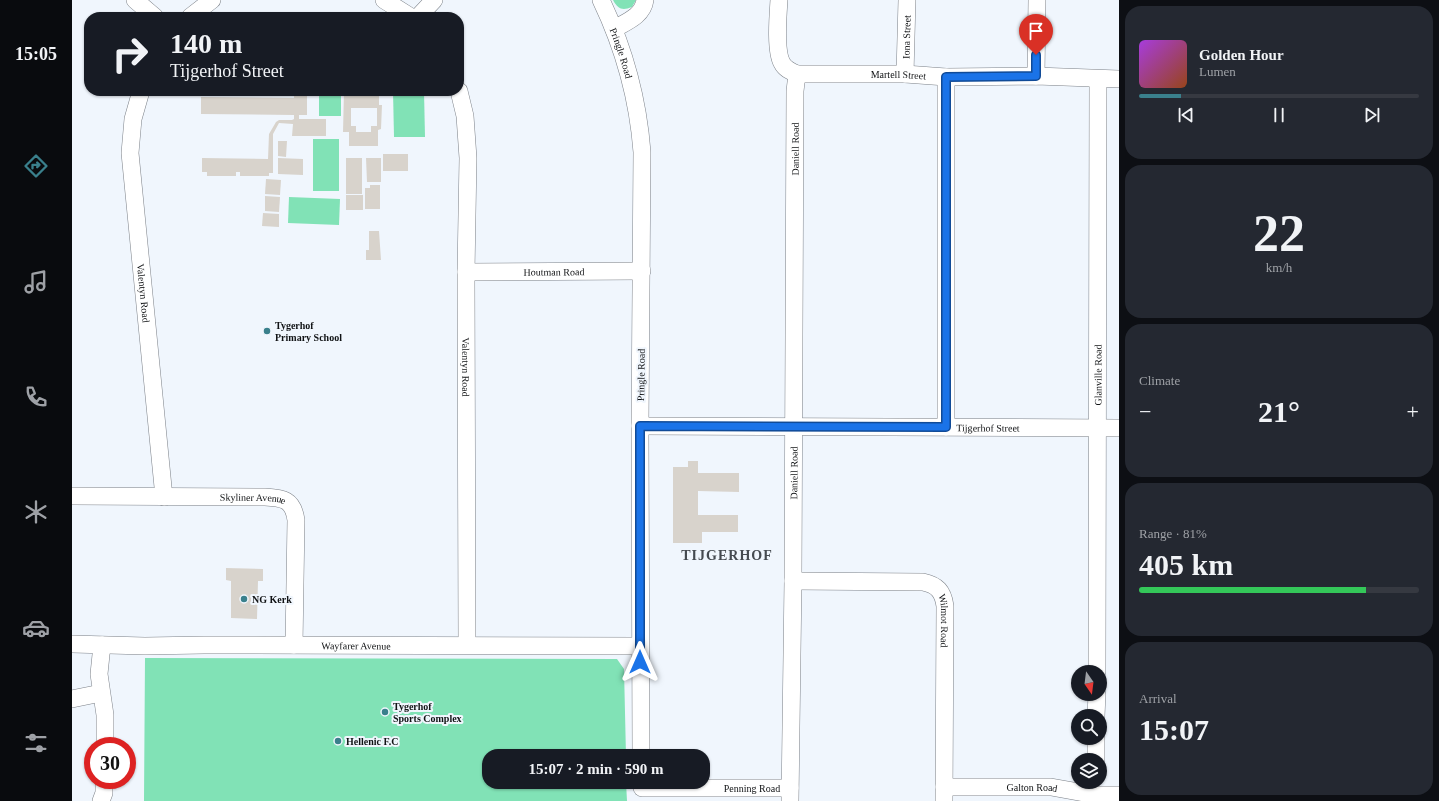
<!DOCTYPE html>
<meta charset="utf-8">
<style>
body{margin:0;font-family:Georgia,serif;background:#242831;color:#f1f3f6;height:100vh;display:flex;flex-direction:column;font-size:15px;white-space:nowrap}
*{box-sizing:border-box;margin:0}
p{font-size:13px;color:#9ea1a6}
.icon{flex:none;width:22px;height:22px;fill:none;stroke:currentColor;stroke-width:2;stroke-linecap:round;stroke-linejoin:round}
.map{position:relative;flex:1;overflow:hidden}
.panel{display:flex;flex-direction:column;gap:6px;padding:6px;background:#0d0f14;width:320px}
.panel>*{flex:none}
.guide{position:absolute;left:12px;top:12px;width:380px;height:84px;border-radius:16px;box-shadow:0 1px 3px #0004;background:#171b24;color:#f1f3f6;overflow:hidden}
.needle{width:26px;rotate:166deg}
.buttons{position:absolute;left:999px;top:665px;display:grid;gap:8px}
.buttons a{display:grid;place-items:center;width:36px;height:36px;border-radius:50%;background:#171b24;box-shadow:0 1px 3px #0004;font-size:20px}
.speed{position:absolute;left:12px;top:737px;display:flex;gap:8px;font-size:20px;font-weight:700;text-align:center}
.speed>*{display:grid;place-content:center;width:52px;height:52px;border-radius:50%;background:#171b24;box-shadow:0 1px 3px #0004;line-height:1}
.speed .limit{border:6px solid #d22;background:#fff;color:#111}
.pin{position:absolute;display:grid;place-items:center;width:34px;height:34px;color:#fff;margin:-41px -17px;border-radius:50% 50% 50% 0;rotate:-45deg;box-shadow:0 0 4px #0007}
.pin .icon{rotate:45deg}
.me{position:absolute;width:44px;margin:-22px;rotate:0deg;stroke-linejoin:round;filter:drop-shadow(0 0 3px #0008)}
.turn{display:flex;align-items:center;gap:14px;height:84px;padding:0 20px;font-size:18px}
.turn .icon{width:52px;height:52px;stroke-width:2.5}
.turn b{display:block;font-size:28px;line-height:34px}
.big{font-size:30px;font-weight:700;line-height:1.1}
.panel .card{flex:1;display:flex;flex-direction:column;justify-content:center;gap:6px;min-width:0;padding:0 14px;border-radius:16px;background:#242831}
.panel .dial{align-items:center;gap:0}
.dial b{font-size:52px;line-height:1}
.song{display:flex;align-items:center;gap:12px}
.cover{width:48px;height:48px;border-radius:6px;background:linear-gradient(135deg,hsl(280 70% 55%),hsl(20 70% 35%))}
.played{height:4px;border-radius:2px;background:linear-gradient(90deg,#3a808c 15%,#363941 15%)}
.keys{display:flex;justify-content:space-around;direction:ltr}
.heat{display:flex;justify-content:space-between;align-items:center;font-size:22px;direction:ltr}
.charge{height:6px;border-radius:3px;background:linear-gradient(90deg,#34c759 81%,#363941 0)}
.trip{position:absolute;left:410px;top:749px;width:228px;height:40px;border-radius:16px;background:#171b24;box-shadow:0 1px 3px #0004;font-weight:700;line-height:40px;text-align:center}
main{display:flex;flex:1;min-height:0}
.menu{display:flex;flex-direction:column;width:72px;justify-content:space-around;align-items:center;background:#090b0e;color:#9ea1a6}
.menu .icon{width:28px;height:28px}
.menu .active{color:#3a808c}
.menu b{font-size:18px;color:#f1f3f6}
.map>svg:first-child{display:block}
.green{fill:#81e2b6}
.building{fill:#d8d3cc;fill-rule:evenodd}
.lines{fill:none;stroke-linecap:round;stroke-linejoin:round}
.minor-casing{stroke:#7c8188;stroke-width:18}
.minor{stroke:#fff;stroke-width:17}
.route-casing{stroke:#114b97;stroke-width:10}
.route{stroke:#1a73e8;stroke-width:7}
.poi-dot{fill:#3a808c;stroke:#f0f6fd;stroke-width:1.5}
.labels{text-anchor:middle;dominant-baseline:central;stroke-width:4;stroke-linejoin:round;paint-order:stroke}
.street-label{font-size:10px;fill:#101214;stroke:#f0f6fd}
.poi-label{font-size:10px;font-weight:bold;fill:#101214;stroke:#f0f6fd;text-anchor:start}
.district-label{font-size:14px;font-weight:bold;letter-spacing:1px;fill:#454a50;stroke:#f0f6fd}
</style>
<main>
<nav class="menu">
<b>15:05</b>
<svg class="icon active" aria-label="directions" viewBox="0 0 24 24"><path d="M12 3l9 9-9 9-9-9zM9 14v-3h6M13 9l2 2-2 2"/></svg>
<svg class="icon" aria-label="music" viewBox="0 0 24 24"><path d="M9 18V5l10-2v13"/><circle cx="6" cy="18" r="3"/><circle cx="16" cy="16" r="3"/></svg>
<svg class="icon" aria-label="phone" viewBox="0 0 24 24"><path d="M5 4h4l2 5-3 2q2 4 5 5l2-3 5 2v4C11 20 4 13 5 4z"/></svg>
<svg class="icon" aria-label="climate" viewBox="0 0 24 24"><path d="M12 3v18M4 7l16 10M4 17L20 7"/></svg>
<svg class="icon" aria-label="car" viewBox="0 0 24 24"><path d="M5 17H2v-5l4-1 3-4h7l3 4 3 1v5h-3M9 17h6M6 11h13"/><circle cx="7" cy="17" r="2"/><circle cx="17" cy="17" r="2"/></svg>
<svg class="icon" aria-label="filters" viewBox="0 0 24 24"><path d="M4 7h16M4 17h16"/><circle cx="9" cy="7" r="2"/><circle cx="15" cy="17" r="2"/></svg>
</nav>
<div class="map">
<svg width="1047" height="801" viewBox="0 0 1047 801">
<rect width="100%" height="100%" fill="#f0f6fd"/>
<g class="green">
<path d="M 541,0 L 564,0 L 560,7 C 550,11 546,9 541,0 Z"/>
<rect x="247" y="91" width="22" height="25"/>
<path d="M 321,91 L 352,91 L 353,137 L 322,137 Z"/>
<rect x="241" y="139" width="26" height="52"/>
<path d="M 217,197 L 268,199 L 267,225 L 216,223 Z"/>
<path d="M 73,658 L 545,659 L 552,669 L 554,756 L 417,756 L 417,782 L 554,782 L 555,801 L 72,801 Z"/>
</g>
<g class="building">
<path d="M 222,91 L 235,91 L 235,115 L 227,115 L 227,119 L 254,119 L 254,136 L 220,136 L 221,124 L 207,123 L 201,134 L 201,173 L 197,173 L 197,176 L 168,176 L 168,172 L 164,172 L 164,176 L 135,176 L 135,172 L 130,172 L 130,158 L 196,159 L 197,134 L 204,122 L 207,120 L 220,120 L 222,119 L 222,115 L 129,114 L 129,97 L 222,98 Z"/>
<path d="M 272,91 L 307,91 L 307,105 L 310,105 L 309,129 L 306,130 L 306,146 L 277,146 L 277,132 L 271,132 ZM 279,108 L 305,108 L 305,126 L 299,126 L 299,132 L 284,132 L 284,126 L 279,126 Z"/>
<path d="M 206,141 L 215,141 L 214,157 L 206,156 Z"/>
<rect x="311" y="154" width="25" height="17"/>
<path d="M 206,158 L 231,159 L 231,175 L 206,174 Z"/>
<rect x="274" y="158" width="16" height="36"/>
<path d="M 294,158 L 309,158 L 309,182 L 295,182 Z"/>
<path d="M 194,179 L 209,180 L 208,195 L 193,194 Z"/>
<path d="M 298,185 L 308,185 L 308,209 L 293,209 L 293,188 L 298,188 Z"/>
<rect x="274" y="195" width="17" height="15"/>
<path d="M 193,196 L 208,197 L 207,212 L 193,211 Z"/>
<path d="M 191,213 L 207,214 L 207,227 L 190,226 Z"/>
<path d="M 297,231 L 307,231 L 309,260 L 294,260 L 294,250 L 297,250 Z"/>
<path d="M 616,461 L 626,461 L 626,473 L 667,473 L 667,492 L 626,491 L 626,515 L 666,515 L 666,532 L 630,532 L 630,543 L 601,543 L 601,467 L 616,467 Z"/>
<path d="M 154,568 L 191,569 L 191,581 L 186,581 L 185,619 L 159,618 L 159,581 L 154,580 Z"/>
</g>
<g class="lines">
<g class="minor-casing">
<g id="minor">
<path d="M 63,0 L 83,17"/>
<path d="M 312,0 L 339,17"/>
<path id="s1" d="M 529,0 C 552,48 566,99 570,152 L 568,426 L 569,756"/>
<path id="s2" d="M 707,0 C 706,15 703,51 710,63 C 713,69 718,71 725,74 L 833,74 L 874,77 L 964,76 L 1047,79"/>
<path d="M 118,17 L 140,0"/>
<path d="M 346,17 L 362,0"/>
<path d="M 542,29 C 554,22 571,16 573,0"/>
<path id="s3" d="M 833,74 L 835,0"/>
<path d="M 964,76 L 965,0"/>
<path id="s4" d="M 69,91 L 61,119 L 58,153 L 92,497"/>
<path id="s5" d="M 387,91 L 393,116 L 396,158 L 394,272 L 395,645"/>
<path id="s6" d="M 394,272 L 570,271"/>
<path id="s7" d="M 568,426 L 1047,428"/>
<path d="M 874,427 L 874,77"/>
<path id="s8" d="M 0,496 L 193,497 C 211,498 221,499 224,520 L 222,645"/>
<path id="s9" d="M 721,581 L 851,582 C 865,585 871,591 873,606 L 872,801"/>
<path id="s10" d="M 0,644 L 73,646 L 132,645 L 568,646"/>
<path d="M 30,645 L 27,674 L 33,715 L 33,746"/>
<path id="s11" d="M 1025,672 L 1026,79"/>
<path d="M 0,699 L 29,693"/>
<path d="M 1024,716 L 1025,694"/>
<path d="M 1024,760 L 1024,738"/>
<path id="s12" d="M 872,787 L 979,787 L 1024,795 L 1047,795"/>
<path id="s13" d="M 570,788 L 718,788"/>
<path d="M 29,801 L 32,793 L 32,780"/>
<path id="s14" d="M 718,801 L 721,581 L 723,91 L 725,74"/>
</g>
</g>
<use href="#minor" class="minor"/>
</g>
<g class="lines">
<g class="route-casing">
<path id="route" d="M 568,662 L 568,426 L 874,427 L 874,77 L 964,76 L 964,55"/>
</g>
<use href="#route" class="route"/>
</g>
<g class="poi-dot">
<circle cx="195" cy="331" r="4"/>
<circle cx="172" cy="599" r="4"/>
<circle cx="313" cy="712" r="4"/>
<circle cx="266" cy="741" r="4"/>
</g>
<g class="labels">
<g class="street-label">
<text stroke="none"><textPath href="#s3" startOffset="37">Iona Street</textPath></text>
<text stroke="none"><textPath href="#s1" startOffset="57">Pringle Road</textPath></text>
<text stroke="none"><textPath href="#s2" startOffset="184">Martell Street</textPath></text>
<text stroke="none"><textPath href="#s14" startOffset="652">Daniell Road</textPath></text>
<text stroke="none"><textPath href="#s6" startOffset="88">Houtman Road</textPath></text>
<text stroke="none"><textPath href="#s4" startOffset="204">Valentyn Road</textPath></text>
<text stroke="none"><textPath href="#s5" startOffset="277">Valentyn Road</textPath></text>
<text transform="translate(569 375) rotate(-89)">Pringle Road</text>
<text stroke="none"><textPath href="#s11" startOffset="297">Glanville Road</textPath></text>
<text stroke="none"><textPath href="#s7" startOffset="348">Tijgerhof Street</textPath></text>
<text stroke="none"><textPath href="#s14" startOffset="328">Daniell Road</textPath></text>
<text stroke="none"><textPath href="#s8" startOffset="181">Skyliner Avenue</textPath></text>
<text stroke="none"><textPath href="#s9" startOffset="180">Wilmot Road</textPath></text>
<text stroke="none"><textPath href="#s10" startOffset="284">Wayfarer Avenue</textPath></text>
<text stroke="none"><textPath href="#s13" startOffset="110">Penning Road</textPath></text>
<text stroke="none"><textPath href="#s12" startOffset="88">Galton Road</textPath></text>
</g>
<g class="poi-label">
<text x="203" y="325">Tygerhof<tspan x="203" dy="12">Primary School</tspan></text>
<text x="180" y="599">NG Kerk</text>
<text x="321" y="706">Tygerhof<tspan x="321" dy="12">Sports Complex</tspan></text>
<text x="274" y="741">Hellenic F.C</text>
</g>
<g class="district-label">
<text x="655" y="555">TIJGERHOF</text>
</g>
</g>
</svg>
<div class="buttons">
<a><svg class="needle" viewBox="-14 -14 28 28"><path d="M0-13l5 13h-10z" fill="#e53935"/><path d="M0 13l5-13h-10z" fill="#9ea1a6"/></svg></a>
<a><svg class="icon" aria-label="search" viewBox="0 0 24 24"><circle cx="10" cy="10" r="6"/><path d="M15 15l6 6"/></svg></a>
<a><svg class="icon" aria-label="layers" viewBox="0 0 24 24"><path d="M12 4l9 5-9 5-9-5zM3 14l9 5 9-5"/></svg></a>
</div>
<div class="speed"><div class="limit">30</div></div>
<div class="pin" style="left:964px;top:55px;background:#d93025"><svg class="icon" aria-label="arrive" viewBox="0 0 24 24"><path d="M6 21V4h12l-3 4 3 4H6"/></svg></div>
<svg class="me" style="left:568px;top:662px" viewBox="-20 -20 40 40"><path d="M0-17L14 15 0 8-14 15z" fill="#1a73e8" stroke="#fff" stroke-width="4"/></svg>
<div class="trip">15:07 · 2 min · 590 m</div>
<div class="guide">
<div class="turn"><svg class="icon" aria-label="right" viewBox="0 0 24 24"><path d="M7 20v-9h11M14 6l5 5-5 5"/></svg><div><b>140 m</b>Tijgerhof Street</div></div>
</div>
</div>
<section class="panel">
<div class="card">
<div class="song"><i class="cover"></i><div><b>Golden Hour</b><p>Lumen</p></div></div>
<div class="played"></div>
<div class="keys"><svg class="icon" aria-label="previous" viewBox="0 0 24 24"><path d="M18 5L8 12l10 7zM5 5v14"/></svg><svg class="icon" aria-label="pause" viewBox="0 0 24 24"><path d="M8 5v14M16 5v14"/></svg><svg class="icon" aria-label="next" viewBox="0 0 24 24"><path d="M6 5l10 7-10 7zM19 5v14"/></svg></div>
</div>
<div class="card dial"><b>22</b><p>km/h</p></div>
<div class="card"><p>Climate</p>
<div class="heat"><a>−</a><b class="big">21°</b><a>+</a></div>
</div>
<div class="card"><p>Range · 81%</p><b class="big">405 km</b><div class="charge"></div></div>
<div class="card"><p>Arrival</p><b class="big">15:07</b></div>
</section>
</main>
